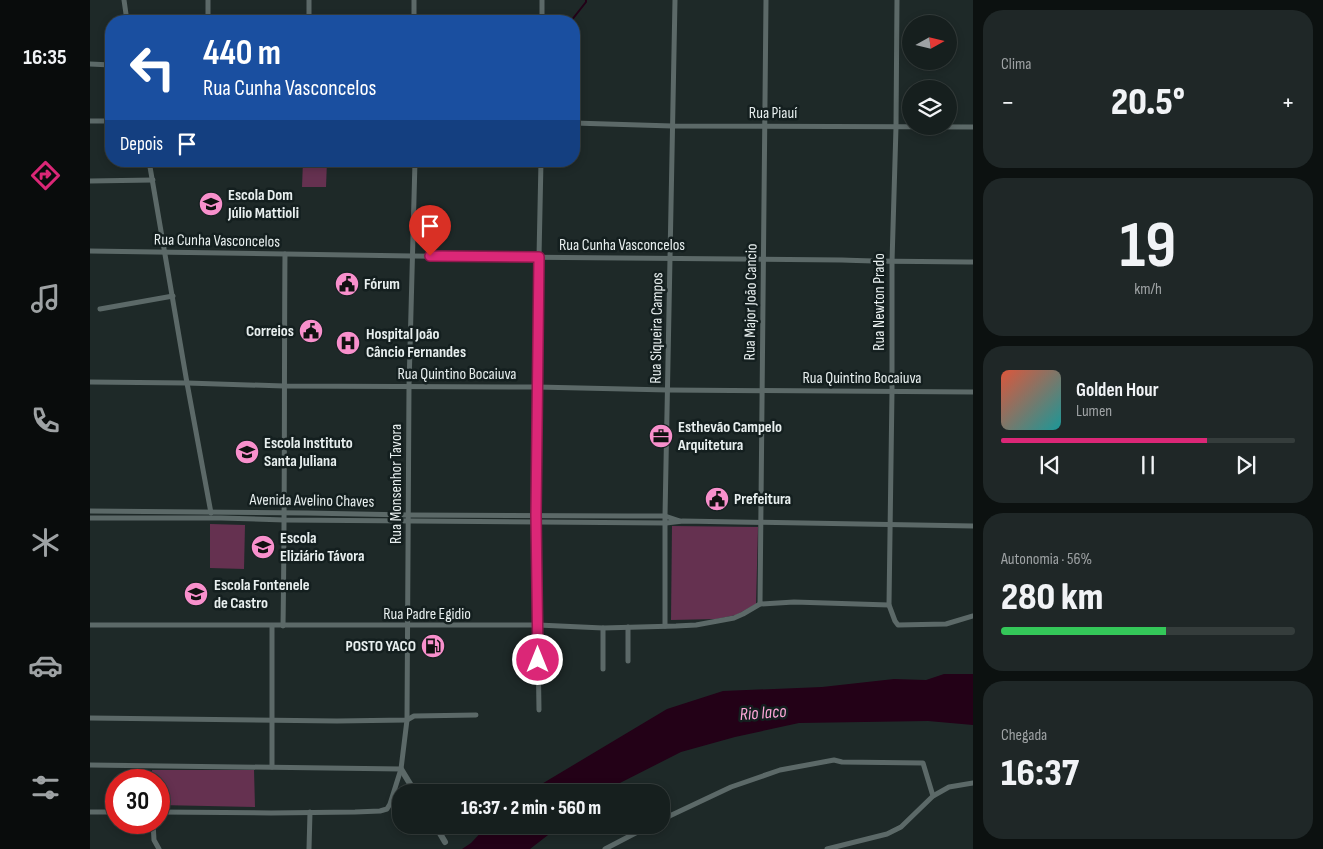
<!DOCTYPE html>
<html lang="pt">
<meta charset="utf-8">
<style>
body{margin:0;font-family:"Sofia Sans Condensed",sans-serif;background:#1f2727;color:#f1f3f6;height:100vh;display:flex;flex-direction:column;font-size:19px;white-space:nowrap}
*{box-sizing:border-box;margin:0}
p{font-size:16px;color:#9ea2a4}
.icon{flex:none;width:28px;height:28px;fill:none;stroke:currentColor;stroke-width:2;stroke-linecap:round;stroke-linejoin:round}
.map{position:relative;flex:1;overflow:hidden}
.panel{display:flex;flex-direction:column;gap:10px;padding:10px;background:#0c1110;width:350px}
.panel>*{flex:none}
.top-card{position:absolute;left:15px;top:15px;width:475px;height:152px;border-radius:20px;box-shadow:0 2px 8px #0003,0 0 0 1px #353d3c;background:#1a4fa0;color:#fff;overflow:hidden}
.needle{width:32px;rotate:82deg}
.buttons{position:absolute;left:812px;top:15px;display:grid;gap:10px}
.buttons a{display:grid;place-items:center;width:55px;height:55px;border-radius:50%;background:#161f1e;box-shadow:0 2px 8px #0003,0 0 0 1px #353d3c;font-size:25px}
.speed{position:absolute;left:15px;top:769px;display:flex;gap:10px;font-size:25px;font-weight:700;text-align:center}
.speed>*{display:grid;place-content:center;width:65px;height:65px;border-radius:50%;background:#161f1e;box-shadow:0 2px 8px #0003,0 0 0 1px #353d3c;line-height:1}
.speed .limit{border:8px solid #d22;background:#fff;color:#111}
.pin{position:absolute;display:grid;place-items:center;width:42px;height:42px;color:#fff;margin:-51px -21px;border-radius:50% 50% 50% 0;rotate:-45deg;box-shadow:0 0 5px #0007}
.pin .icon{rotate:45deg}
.me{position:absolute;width:55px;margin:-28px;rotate:0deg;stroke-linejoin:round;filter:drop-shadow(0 0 4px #0008)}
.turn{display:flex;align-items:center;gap:18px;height:105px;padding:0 15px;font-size:22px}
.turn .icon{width:65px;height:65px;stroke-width:2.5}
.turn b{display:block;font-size:35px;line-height:42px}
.then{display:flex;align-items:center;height:48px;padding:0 15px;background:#0003;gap:10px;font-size:19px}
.big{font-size:38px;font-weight:800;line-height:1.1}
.panel .tile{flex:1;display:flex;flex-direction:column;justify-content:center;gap:8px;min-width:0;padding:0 18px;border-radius:20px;background:#1f2727}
.panel .dial{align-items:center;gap:0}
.dial b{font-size:65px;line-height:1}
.song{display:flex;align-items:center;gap:15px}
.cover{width:60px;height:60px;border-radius:8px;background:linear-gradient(135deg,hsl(10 70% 55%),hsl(180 70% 35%))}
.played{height:5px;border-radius:2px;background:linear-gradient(90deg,#db2777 70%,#353d3c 70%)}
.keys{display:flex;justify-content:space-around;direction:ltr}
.heat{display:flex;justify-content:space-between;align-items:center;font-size:28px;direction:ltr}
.charge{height:8px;border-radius:4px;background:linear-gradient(90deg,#34c759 56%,#353d3c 0)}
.trip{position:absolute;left:302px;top:784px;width:278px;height:50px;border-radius:20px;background:#161f1e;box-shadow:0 2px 8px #0003,0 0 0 1px #353d3c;font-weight:800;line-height:50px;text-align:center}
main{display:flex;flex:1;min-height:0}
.menu{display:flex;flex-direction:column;width:90px;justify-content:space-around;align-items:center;background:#090c0c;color:#9ea2a4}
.menu .icon{width:35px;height:35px}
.menu .selected{color:#db2777}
.menu b{font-size:22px;color:#f1f3f6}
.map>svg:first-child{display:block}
.green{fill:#653150}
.water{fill:#230117}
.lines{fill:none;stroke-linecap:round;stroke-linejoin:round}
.stream{stroke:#230117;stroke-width:2}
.minor{stroke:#5c6968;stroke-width:5}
.tertiary{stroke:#5c6968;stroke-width:6}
.route-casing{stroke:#8e194d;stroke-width:12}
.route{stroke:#db2777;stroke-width:9}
.labels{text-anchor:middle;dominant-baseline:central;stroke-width:5;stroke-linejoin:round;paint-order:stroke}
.street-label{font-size:16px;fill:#e8efef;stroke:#141f1f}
.poi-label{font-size:16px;font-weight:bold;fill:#e8efef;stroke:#141f1f;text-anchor:start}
.water-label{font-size:18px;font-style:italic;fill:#fda7d8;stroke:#141f1f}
</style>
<main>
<nav class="menu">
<b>16:35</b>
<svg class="icon selected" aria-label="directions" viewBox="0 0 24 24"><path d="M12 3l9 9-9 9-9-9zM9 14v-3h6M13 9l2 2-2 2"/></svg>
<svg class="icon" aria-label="music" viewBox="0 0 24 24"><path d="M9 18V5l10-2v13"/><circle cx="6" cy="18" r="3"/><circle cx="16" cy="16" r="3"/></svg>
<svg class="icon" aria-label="phone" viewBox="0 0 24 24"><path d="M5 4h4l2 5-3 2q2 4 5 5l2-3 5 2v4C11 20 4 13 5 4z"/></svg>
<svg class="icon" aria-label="climate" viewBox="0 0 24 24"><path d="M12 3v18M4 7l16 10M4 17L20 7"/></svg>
<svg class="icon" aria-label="car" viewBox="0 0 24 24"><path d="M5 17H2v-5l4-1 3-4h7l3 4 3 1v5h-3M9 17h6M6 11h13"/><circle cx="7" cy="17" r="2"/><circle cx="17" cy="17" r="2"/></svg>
<svg class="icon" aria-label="filters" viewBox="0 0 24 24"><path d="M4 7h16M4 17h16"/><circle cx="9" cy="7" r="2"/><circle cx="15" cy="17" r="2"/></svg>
</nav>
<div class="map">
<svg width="883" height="849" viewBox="0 0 883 849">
<rect width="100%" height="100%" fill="#1e2928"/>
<g class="green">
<path d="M 213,161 L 237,161 L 236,187 L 212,187 Z"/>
<path d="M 120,524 L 155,525 L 154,569 L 120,568 Z"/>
<path d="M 582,526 L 668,527 L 666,604 L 646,615 L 626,619 L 581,620 Z"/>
<path d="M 62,770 L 164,770 L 165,807 L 69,805 L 69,780 L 62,780 Z"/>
</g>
<g class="water">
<path d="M 854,674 L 883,674 L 883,725 L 838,721 L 709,723 L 645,737 L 591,752 L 526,785 L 515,792 L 441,792 L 450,785 L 577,709 L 633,691 L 732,687 L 804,679 L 836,680 Z"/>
<path d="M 417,825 L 471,825 L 440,849 L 372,849 L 381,843 L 396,827 L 404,834 Z"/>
</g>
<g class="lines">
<path class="stream" d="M 481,21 L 496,2 L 496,0"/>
<g class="minor">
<path d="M 34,0 L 37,21"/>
<path d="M 118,0 L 118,21"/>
<path d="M 452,0 L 452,21"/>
<path d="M 807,0 L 806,127 L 802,262 L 802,391 L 799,605 L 805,621 L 808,625 L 856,624 L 883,616"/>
<path d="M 219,21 L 219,0"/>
<path d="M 324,21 L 324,0"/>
<path d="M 0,64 L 21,65"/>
<path d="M 0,121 L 21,121"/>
<path d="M 484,123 L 582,126 L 883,127"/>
<path d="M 59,161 L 97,383 L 121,513"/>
<path d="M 0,181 L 63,180"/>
<path d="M 0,251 L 322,256 L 752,260 C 795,262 839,261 883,262"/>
<path d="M 10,309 L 83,296"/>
<path d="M 0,382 L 97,383 L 194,386 L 447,387 L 578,390 L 883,392"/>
<path d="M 0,511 L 217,513 L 319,515 L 538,516 L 575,516 L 590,521"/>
<path d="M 0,518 L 131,518 L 195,520 L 576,523 L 593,521 L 883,526"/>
<path d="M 670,604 L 676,0"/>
<path d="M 0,625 L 448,625 L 513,628 L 586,626 L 606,625 L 644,618 L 653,614 L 670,604 L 704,602 L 799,605"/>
<path d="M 193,626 C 195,502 194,378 195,254"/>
<path d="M 575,626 L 575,516 L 585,0"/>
<path d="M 538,627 L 538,661"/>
<path d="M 513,669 L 513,628"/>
<path d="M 449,710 L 446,515 L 449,257 L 451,161"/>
<path d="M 0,718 L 247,721 L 317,720 L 324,716 L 386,715"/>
<path d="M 0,765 L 311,769"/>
<path d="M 182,767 L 182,626"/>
<path d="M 0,812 L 26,812"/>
<path d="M 69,812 L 181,813 L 265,812 L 290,811 L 297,809 L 300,804 L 311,769 L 317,720 L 319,386 L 325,161"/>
<path d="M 571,820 L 641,787 L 690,770 L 744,760 L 752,762 L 833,763 L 843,796"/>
<path d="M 63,822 L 64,840 L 69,849"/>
<path d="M 219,849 L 220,812"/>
<path d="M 515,849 L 561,825"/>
<path d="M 737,849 L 797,834 L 811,827 L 843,796 L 859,787 L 883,783"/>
</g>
<g class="tertiary">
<path d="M 311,769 L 325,792"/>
<path d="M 345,825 L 355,842"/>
</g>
</g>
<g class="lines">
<g class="route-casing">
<path id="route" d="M 340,256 L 449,257 L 446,515 L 448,660"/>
</g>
<use href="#route" class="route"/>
</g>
<defs>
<g id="school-disc" transform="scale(1.25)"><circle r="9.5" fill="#f890cc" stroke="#141f1f"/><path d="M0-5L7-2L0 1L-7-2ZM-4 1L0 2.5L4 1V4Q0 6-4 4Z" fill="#111"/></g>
<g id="civic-disc" transform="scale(1.25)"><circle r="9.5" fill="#f890cc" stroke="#141f1f"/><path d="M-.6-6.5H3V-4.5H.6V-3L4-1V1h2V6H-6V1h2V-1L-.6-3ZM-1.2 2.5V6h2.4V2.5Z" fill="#111"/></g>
<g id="hospital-disc" transform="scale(1.25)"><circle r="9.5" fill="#f890cc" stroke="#141f1f"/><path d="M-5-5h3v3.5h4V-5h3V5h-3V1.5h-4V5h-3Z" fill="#111"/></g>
<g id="office-disc" transform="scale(1.25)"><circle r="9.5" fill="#f890cc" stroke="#141f1f"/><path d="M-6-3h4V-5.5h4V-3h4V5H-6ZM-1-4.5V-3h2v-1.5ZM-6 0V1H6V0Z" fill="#111"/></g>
<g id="fuel-disc" transform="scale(1.25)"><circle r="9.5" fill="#f890cc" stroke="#141f1f"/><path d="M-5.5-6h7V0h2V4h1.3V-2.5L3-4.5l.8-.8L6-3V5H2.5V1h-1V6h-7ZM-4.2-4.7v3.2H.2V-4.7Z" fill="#111"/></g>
</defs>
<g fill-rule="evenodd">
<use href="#school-disc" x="121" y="204"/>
<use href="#civic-disc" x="257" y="284"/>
<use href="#civic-disc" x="221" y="331"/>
<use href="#hospital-disc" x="258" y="343"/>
<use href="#office-disc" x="571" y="436"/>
<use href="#school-disc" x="157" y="452"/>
<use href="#civic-disc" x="627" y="499"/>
<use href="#school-disc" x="173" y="547"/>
<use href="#school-disc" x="106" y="594"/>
<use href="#fuel-disc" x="343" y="646"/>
</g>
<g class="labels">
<g class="street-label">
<text x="683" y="113">Rua Piauí</text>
<text transform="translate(127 241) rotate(1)">Rua Cunha Vasconcelos</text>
<text x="532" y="245">Rua Cunha Vasconcelos</text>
<text transform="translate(661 302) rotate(-89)">Rua Major João Cancio</text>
<text transform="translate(789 302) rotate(-90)">Rua Newton Prado</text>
<text transform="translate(567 328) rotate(-89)">Rua Siqueira Campos</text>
<text x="367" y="374">Rua Quintino Bocaiuva</text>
<text x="772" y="378">Rua Quintino Bocaiuva</text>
<text transform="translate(306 484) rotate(-90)">Rua Monsenhor Tavora</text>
<text transform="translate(222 501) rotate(1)">Avenida Avelino Chaves</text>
<text x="337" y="614">Rua Padre Egidio</text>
</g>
<g class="poi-label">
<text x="138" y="195">Escola Dom<tspan x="138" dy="18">Júlio Mattioli</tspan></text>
<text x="274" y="284">Fórum</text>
<text x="204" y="331" text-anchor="end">Correios</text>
<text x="276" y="334">Hospital João<tspan x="276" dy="18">Câncio Fernandes</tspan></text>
<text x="588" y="427">Esthevão Campelo<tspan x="588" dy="18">Arquitetura</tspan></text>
<text x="174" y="443">Escola Instituto<tspan x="174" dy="18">Santa Juliana</tspan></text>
<text x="644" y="499">Prefeitura</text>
<text x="190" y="538">Escola<tspan x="190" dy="18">Eliziário Távora</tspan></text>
<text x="124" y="585">Escola Fontenele<tspan x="124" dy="18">de Castro</tspan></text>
<text x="326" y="646" text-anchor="end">POSTO YACO</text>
</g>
<g class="water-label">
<text transform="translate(673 713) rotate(-4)">Rio Iaco</text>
</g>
</g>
</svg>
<div class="buttons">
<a><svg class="needle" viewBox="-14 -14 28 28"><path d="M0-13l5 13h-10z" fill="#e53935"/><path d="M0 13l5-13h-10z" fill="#9ea2a4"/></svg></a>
<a><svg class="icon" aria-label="layers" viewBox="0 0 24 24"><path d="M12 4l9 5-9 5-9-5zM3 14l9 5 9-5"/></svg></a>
</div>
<div class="speed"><div class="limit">30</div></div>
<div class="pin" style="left:340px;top:256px;background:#d93025"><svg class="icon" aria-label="arrive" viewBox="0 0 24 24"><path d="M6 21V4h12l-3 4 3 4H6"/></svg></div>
<svg class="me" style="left:448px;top:660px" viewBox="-20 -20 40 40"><circle r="17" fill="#db2777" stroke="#fff" stroke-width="3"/><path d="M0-11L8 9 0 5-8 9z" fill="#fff"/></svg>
<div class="trip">16:37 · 2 min · 560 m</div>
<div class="top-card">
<div class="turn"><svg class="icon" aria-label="left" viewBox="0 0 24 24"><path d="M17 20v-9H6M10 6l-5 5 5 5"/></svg><div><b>440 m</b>Rua Cunha Vasconcelos</div></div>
<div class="then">Depois<svg class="icon" aria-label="arrive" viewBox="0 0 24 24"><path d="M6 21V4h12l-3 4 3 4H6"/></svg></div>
</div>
</div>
<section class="panel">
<div class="tile"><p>Clima</p>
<div class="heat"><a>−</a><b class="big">20.5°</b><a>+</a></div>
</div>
<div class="tile dial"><b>19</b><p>km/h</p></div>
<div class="tile">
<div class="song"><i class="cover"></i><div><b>Golden Hour</b><p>Lumen</p></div></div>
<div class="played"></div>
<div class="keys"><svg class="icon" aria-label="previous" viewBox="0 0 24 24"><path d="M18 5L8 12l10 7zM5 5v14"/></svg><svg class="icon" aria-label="pause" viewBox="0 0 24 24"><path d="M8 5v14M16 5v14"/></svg><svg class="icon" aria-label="next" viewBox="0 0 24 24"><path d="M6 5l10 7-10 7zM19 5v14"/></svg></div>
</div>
<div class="tile"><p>Autonomia · 56%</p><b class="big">280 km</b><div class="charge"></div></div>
<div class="tile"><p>Chegada</p><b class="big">16:37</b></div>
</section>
</main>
